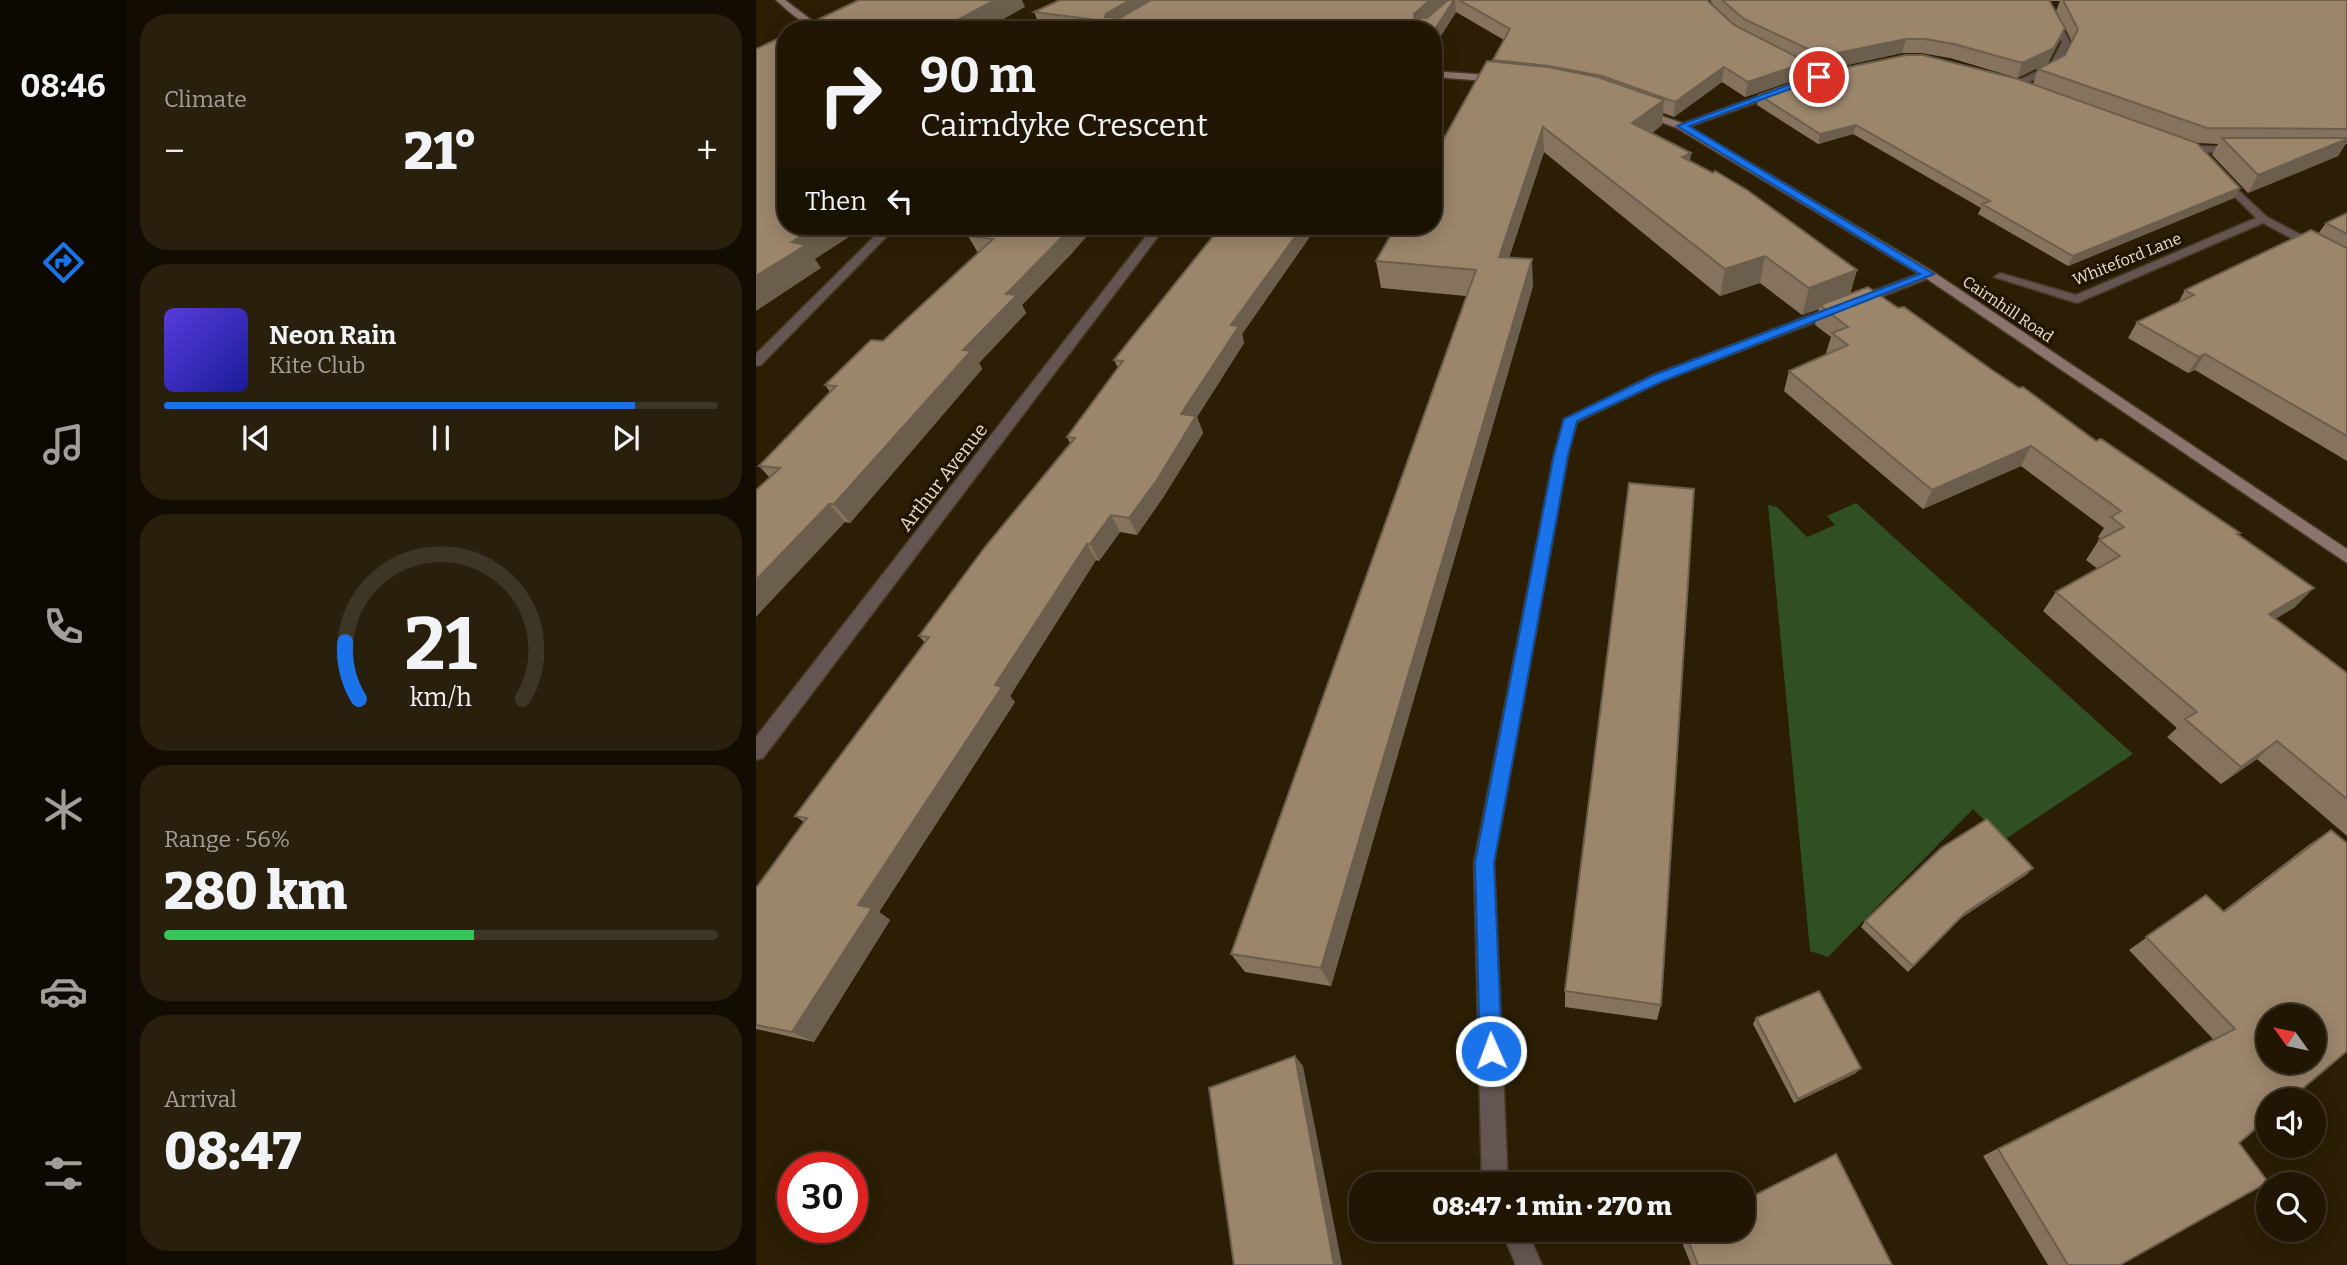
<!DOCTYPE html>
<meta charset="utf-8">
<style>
body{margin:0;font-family:Bitter,serif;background:#281f0d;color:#f1f3f6;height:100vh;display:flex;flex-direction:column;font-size:26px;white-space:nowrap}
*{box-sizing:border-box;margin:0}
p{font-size:23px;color:#a29f9a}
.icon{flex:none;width:38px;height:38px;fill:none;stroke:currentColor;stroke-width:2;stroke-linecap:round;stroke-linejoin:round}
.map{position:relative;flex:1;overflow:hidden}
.details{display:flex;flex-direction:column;gap:14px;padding:14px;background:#120c02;width:630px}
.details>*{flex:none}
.guide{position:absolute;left:21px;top:21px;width:665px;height:214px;border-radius:28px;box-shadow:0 4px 18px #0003,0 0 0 2px #3d3525;background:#201603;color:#f1f3f6;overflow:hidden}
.needle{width:46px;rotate:303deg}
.controls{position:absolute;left:1500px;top:1004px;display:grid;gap:14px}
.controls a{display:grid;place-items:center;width:70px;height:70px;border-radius:50%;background:#201603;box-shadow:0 4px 18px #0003,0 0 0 2px #3d3525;font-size:35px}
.speed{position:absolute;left:21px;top:1152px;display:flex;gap:14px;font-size:35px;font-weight:700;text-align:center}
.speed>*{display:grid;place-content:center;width:91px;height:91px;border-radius:50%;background:#201603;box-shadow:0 4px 18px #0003,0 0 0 2px #3d3525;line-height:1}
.speed .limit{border:10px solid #d22;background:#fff;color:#111}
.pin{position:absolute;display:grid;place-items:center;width:60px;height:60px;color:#fff;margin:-30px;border:4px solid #fff;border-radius:50%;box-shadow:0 2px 7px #0007}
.me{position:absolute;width:77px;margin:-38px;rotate:358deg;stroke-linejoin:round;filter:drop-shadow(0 0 5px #0008)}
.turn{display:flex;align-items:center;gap:24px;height:147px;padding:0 28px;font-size:32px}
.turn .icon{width:91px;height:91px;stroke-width:2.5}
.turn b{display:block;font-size:49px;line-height:60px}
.then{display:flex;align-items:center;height:66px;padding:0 28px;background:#0003;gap:14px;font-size:26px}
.big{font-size:52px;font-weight:800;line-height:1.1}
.details .widget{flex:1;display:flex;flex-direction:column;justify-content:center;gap:10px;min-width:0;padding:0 24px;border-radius:28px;background:#281f0d}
.details .dial{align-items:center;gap:0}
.dial svg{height:182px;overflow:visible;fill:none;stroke:#3d3525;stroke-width:7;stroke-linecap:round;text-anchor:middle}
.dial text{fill:#f1f3f6;stroke:none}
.song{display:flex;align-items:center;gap:21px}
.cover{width:84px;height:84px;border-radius:10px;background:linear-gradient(135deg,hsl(250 70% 55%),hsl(240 70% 35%))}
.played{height:7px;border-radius:4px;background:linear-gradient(90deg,#1a73e8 85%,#3d3525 85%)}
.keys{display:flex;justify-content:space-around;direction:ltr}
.heat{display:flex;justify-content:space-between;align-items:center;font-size:38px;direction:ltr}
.charge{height:10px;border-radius:5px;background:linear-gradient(90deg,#34c759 56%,#3d3525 0)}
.trip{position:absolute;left:593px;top:1172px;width:406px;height:70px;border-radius:28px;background:#201603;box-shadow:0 4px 18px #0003,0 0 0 2px #3d3525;font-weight:800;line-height:70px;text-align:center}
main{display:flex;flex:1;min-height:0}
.dock{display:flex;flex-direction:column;width:126px;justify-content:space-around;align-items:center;background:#0d0901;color:#a29f9a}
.dock .icon{width:49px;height:49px}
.dock .current{color:#1a73e8}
.dock b{font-size:32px;color:#f1f3f6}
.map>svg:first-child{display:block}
.green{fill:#304f23}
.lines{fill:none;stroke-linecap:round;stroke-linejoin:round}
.street-casing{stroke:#463921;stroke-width:3}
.secondary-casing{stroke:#463921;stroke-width:3}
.street{fill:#645552;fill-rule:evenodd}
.secondary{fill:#8b736e;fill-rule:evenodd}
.wall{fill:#85735d;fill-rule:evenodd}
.shaded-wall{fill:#6c5e4c}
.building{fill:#9b866c;stroke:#6c5e4c;stroke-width:2;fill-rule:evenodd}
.route{fill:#1a73e8;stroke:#114b97;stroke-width:2}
.labels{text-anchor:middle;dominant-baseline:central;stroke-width:7;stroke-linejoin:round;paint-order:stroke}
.far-street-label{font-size:16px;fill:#e9e0d1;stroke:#221500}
.street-label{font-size:19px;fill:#e9e0d1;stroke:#221500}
</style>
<main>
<nav class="dock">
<b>08:46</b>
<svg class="icon current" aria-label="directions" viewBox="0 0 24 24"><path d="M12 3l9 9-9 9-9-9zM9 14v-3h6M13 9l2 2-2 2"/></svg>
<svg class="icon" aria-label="music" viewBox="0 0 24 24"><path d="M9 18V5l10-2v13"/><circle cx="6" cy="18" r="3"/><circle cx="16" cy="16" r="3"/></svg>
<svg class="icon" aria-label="phone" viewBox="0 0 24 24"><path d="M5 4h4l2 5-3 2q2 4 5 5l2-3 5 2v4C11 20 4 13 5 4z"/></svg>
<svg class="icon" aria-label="climate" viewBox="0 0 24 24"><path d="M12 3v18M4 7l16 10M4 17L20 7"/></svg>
<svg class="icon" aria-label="car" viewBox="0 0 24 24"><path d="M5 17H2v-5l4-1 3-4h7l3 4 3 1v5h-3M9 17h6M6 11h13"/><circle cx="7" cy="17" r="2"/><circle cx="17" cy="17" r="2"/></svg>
<svg class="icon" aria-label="filters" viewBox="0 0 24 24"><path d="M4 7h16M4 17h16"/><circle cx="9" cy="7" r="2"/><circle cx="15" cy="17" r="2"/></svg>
</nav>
<section class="details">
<div class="widget"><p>Climate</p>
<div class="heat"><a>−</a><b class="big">21°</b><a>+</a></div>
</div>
<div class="widget">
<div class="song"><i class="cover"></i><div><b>Neon Rain</b><p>Kite Club</p></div></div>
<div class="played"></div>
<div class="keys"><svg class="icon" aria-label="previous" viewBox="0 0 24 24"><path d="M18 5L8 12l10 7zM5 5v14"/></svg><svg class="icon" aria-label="pause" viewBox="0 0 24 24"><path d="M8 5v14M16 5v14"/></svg><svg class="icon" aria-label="next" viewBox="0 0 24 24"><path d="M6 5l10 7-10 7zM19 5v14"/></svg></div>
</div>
<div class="widget dial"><svg viewBox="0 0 100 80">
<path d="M14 69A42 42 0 1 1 86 69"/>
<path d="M14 69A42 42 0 0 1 8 44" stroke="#1a73e8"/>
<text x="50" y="56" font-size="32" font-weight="700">21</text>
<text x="50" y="72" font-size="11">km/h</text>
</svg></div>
<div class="widget"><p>Range · 56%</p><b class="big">280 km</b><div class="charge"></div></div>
<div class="widget"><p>Arrival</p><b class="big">08:47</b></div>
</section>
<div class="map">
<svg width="1591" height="1265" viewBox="0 0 1591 1265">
<rect width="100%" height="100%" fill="#2b1e04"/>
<path class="green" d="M 1100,503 L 1377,754 L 1248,840 L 1217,809 L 1072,957 L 1054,951 L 1012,505 L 1021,507 L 1051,537 L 1079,525 L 1071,516 Z"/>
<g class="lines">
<g class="street-casing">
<g id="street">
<path d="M 1268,0 L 1280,0 L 1294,5 L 1314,42 L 1301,69 L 1262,87 L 1257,84 L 1259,82 L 1294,65 L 1306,42 L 1288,9 Z"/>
<path d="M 1026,59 L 1032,59 L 1068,77 L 1060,79 L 1026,63 Z"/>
<path d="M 1022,89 L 1027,92 L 1025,94 L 929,128 L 920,126 Z"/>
<path d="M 1424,141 L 1442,146 L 1483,147 L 1488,150 L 1483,153 L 1441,152 L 1420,146 L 1419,144 Z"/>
<path d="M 1464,173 L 1511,217 L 1591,259 L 1591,268 L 1507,223 L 1321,303 L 1238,277 L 1244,273 L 1320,295 L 1500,218 L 1460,178 L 1459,176 Z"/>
<path d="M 129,226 L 141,226 L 5,365 L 0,366 L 0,354 Z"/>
<path d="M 398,226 L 410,226 L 7,758 L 0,760 L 0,737 Z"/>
<path d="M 1172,270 L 1178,274 L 1176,277 L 907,381 L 821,422 L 812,455 L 738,863 L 752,1185 L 726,1185 L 718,863 L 798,455 L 808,419 L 897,375 Z"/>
<path d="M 745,1230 L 771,1230 L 786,1265 L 760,1265 Z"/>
</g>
</g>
<g class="secondary-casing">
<g id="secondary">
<path d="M 20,0 L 29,0 L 58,22 L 75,30 C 53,30 36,15 20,0 Z"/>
<path d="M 677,71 L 744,76 L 749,79 L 744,82 L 677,77 Z"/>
<path d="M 886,109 L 929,124 L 1176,271 L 1591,549 L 1591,563 L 1168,277 L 921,128 L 883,114 L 881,112 Z"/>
</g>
</g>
<use href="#street" class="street"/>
<use href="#secondary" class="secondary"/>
</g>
<g class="wall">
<path d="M 692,0 L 951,0 L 959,8 L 954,0 L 1591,0 L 1591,144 L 1589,144 L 1582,156 L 1492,193 L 1456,155 L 1462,144 L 1442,143 L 1277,84 L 1282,69 L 1309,55 L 1316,42 L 1309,28 L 1303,42 L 1292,63 L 1261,78 L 1194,58 L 1165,53 L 1146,53 L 1064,71 L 1050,64 L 1048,77 L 989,97 L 966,82 L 918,117 L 907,113 L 906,125 L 896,133 L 935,153 L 934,161 L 1101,270 L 1094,294 L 1142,308 L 1340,441 L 1482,535 L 1539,607 L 1519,619 L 1591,673 L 1591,836 L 1501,759 L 1465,784 L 1411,737 L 1421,728 L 1287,611 L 1300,592 L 1342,569 L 1330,560 L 1343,540 L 1345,539 L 1342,537 L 1348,528 L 1265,466 L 1167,509 L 1028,391 L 1033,371 L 1072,354 L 1070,353 L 1075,337 L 1059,325 L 1063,309 L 1046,315 L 1004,283 L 964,296 L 788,152 L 753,258 L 777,286 L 575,986 L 489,972 L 475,954 L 710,296 L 625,288 L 620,261 L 737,62 L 737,60 L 748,40 L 700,12 L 677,48 L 677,30 L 311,30 L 284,26 L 278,12 ZM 1294,1 L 1304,1 L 1300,11 L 1308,27 Z"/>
<path d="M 1003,95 L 1484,188 L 1478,198 L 1312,266 L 1222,214 L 1225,208 L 1097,134 L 1062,144 L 1001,105 Z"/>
<path d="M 1591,213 L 1591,461 L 1439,370 L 1432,373 L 1372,338 L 1381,322 L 1422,303 L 1429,290 L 1562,234 L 1570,223 Z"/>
<path d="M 224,226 L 317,252 L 266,305 L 270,313 L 223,363 L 226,369 L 94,523 L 89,522 L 14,478 L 3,466 L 74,392 L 69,385 L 127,341 L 222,253 L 212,236 Z"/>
<path d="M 455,226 L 566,226 L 559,235 L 555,235 L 486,334 L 488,343 L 441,417 L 447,433 L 408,496 L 381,535 L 364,532 L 343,561 L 340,560 L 254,696 L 259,702 L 123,912 L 134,920 L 58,1042 L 0,1029 L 0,888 L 48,822 L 39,816 L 169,643 L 163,636 L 314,443 L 311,437 L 362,368 L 358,360 L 455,238 L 453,229 Z"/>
<path d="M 1575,830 L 1483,1143 L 1364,1265 L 1292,1265 L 1227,1156 L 1457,1039 L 1373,950 L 1450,895 L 1467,911 L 1554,844 Z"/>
<path d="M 1277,868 L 1270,875 L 1202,920 L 1152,972 L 1105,927 L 1109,921 Z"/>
<path d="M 809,991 L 905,1005 L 901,1020 L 809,1007 Z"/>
<path d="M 1000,1018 L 1100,1073 L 1038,1103 L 997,1024 Z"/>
<path d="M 928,1230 L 1136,1265 L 935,1265 L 923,1235 Z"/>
</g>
<g class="shaded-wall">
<path d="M 239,0 L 266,0 L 269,7 L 228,30 L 183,30 Z"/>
<path d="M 374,0 L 403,0 L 364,23 L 349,17 L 350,14 Z"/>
<path d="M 674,0 L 692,0 L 659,28 L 658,14 Z"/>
<path d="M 698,0 L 699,0 L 700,12 L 677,48 L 677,32 Z"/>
<path d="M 1309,28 L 1303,42 L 1292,63 L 1261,78 L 1266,63 Z"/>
<path d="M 1150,39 L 1146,53 L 1064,71 L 1067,56 Z"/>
<path d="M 1051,62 L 1048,77 L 989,97 L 992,82 Z"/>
<path d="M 968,67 L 966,82 L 918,117 L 919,102 Z"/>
<path d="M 908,100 L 906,125 L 875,148 L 876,123 Z"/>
<path d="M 1100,125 L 1097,134 L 1062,144 L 1064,134 Z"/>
<path d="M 787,127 L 788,152 L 744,284 L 743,257 Z"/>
<path d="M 1591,139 L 1591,142 L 1582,156 L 1492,193 L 1502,175 Z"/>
<path d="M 935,153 L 932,179 L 926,157 Z"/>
<path d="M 1484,188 L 1478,198 L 1312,266 L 1317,256 Z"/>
<path d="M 61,226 L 110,226 L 59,259 L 65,268 L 0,311 L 0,276 L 36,242 Z"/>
<path d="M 317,226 L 340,226 L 317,252 L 266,305 L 270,313 L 223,363 L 226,369 L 94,523 L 78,504 L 207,350 L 250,294 Z"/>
<path d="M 547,226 L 553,226 L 555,235 L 486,334 L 488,343 L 441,417 L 447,433 L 408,496 L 381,535 L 373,518 L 425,414 L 475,325 Z"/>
<path d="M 557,226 L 566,226 L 559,235 Z"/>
<path d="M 1009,256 L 1004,283 L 964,296 L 969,269 Z"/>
<path d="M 776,259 L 777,286 L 575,986 L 565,968 Z"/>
<path d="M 1101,270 L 1093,297 L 1064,305 L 1063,309 L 1046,315 L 1053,288 Z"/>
<path d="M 1449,354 L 1439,370 L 1432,373 L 1443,357 Z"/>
<path d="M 1275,446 L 1265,466 L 1167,509 L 1176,490 Z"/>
<path d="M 73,504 L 89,522 L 0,617 L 0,580 Z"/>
<path d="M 355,515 L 364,532 L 343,561 L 334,544 Z"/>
<path d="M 331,544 L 340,560 L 254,696 L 259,702 L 123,912 L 134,920 L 58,1042 L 36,1032 L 102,905 L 239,685 Z"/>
<path d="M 1558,588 L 1539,607 L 1495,633 L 1513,614 Z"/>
<path d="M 1521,741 L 1501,759 L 1465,784 L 1485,767 Z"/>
<path d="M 1277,868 L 1270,875 L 1202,920 L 1152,972 L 1209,913 Z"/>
<path d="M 539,1056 L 547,1066 L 586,1265 L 578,1265 Z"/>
<path d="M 1105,1068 L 1100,1073 L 1038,1103 L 1042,1099 Z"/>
</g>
<g class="building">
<path d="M 103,0 L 239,0 L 183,30 L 40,30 Z"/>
<path d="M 304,0 L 374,0 L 350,14 L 349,17 L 364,18 L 395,0 L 674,0 L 658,14 L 658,18 L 671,18 L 692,0 L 698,0 L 677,32 L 677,30 L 431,30 L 436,25 L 372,24 L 278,12 Z"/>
<path d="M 703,0 L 951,0 L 978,25 L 1051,62 L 992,82 L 968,67 L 919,102 L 846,76 L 793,66 L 737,60 L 754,29 Z"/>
<path d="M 966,0 L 1293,0 L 1309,28 L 1298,48 L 1266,63 L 1198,44 L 1169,39 L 1150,39 L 1067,56 L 988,19 Z"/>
<path d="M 1307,0 L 1591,0 L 1591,129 L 1451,128 L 1282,69 L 1309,55 L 1322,29 Z"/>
<path d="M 30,35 L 30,226 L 61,226 L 36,242 L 50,245 L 0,276 L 0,49 Z"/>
<path d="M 1150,55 L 1167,55 L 1262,79 L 1441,143 L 1484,188 L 1317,256 L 1226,204 L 1234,201 L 1100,125 L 1064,134 L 1003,95 L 1069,72 Z"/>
<path d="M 731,61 L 792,67 L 842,77 L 908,100 L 876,123 L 935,153 L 926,157 L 957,173 L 959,171 L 991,190 L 1101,270 L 1053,288 L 1009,256 L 969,269 L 787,127 L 743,257 L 776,259 L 565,968 L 475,954 L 720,270 L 620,261 L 640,226 L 677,226 L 677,158 Z"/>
<path d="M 1466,138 L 1591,138 L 1591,139 L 1502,175 Z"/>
<path d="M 1591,213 L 1591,234 L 1570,223 Z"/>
<path d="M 224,226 L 317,226 L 250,294 L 261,295 L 207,350 L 215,351 L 78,504 L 73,504 L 0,580 L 0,490 L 24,468 L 3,466 L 80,386 L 69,385 L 115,340 L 127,341 L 237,239 L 212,236 Z"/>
<path d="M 455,226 L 547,226 L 475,325 L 483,326 L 425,414 L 440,416 L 401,480 L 373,518 L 355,515 L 334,544 L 331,544 L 239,685 L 246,687 L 102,905 L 116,908 L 36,1032 L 0,1025 L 0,888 L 51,818 L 39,816 L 173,637 L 163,636 L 229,547 L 319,438 L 311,437 L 367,361 L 358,360 L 462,230 L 453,229 Z"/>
<path d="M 1555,230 L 1591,248 L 1591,436 L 1449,354 L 1443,357 L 1381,322 L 1438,295 L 1429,290 Z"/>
<path d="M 1112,287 L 1142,308 L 1148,307 L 1236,370 L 1263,388 L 1267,387 L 1340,441 L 1345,439 L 1484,533 L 1481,534 L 1558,588 L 1513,614 L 1591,673 L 1591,799 L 1521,741 L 1485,767 L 1429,719 L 1441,712 L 1300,592 L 1364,556 L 1343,540 L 1368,527 L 1355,517 L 1365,511 L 1275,446 L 1176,490 L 1033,371 L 1092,345 L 1076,333 L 1092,327 L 1064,305 Z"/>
<path d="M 873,483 L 938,489 L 905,1005 L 809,991 Z"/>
<path d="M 1231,819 L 1277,868 L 1209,913 L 1157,966 L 1109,921 L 1185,848 Z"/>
<path d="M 1575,830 L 1591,843 L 1591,1051 L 1532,1101 L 1512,1101 L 1512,1118 L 1483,1143 L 1512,1182 L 1364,1265 L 1312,1265 L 1242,1149 L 1479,1029 L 1390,937 L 1450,895 L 1468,912 ZM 1512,1017 L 1558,1017 L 1558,1062 L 1512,1062 Z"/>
<path d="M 1063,991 L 1105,1068 L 1042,1099 L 1000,1018 Z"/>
<path d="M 539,1056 L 578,1265 L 478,1265 L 453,1088 Z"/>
<path d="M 1080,1154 L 1136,1265 L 942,1265 L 928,1230 L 987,1230 L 987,1201 Z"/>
</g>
<path class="route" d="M 1060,75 L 1067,77 L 933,126 L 1178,274 L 907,381 L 821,421 L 812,455 L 738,863 L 746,1051 L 742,1058 L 735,1061 L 727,1058 L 724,1051 L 719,863 L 798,455 L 808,419 L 898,375 L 1164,274 L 921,126 Z"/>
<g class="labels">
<g class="far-street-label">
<text transform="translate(1371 259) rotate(-22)">Whiteford Lane</text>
<text transform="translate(1252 309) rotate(34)">Cairnhill Road</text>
</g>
<g class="street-label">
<text transform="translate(187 477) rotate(-52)">Arthur Avenue</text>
</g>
</g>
</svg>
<div class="controls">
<a><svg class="needle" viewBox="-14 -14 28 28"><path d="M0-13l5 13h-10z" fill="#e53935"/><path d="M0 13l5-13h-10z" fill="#a29f9a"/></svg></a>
<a><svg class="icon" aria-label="sound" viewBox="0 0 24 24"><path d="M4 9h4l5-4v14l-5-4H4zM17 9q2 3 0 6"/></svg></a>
<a><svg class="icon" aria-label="search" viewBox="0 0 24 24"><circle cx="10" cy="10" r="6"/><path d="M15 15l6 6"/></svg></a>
</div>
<div class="speed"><div class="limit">30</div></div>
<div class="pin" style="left:1063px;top:77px;background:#d93025"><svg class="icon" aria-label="arrive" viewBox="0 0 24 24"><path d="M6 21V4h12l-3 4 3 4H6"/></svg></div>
<svg class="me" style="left:735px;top:1051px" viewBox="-20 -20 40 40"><circle r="17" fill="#1a73e8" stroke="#fff" stroke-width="3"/><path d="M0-11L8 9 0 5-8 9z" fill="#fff"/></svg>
<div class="trip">08:47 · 1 min · 270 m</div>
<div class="guide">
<div class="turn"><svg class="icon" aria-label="right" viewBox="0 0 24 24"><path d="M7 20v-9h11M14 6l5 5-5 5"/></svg><div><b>90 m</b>Cairndyke Crescent</div></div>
<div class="then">Then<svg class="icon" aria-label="left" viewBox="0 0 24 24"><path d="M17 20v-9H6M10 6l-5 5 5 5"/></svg></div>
</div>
</div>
</main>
